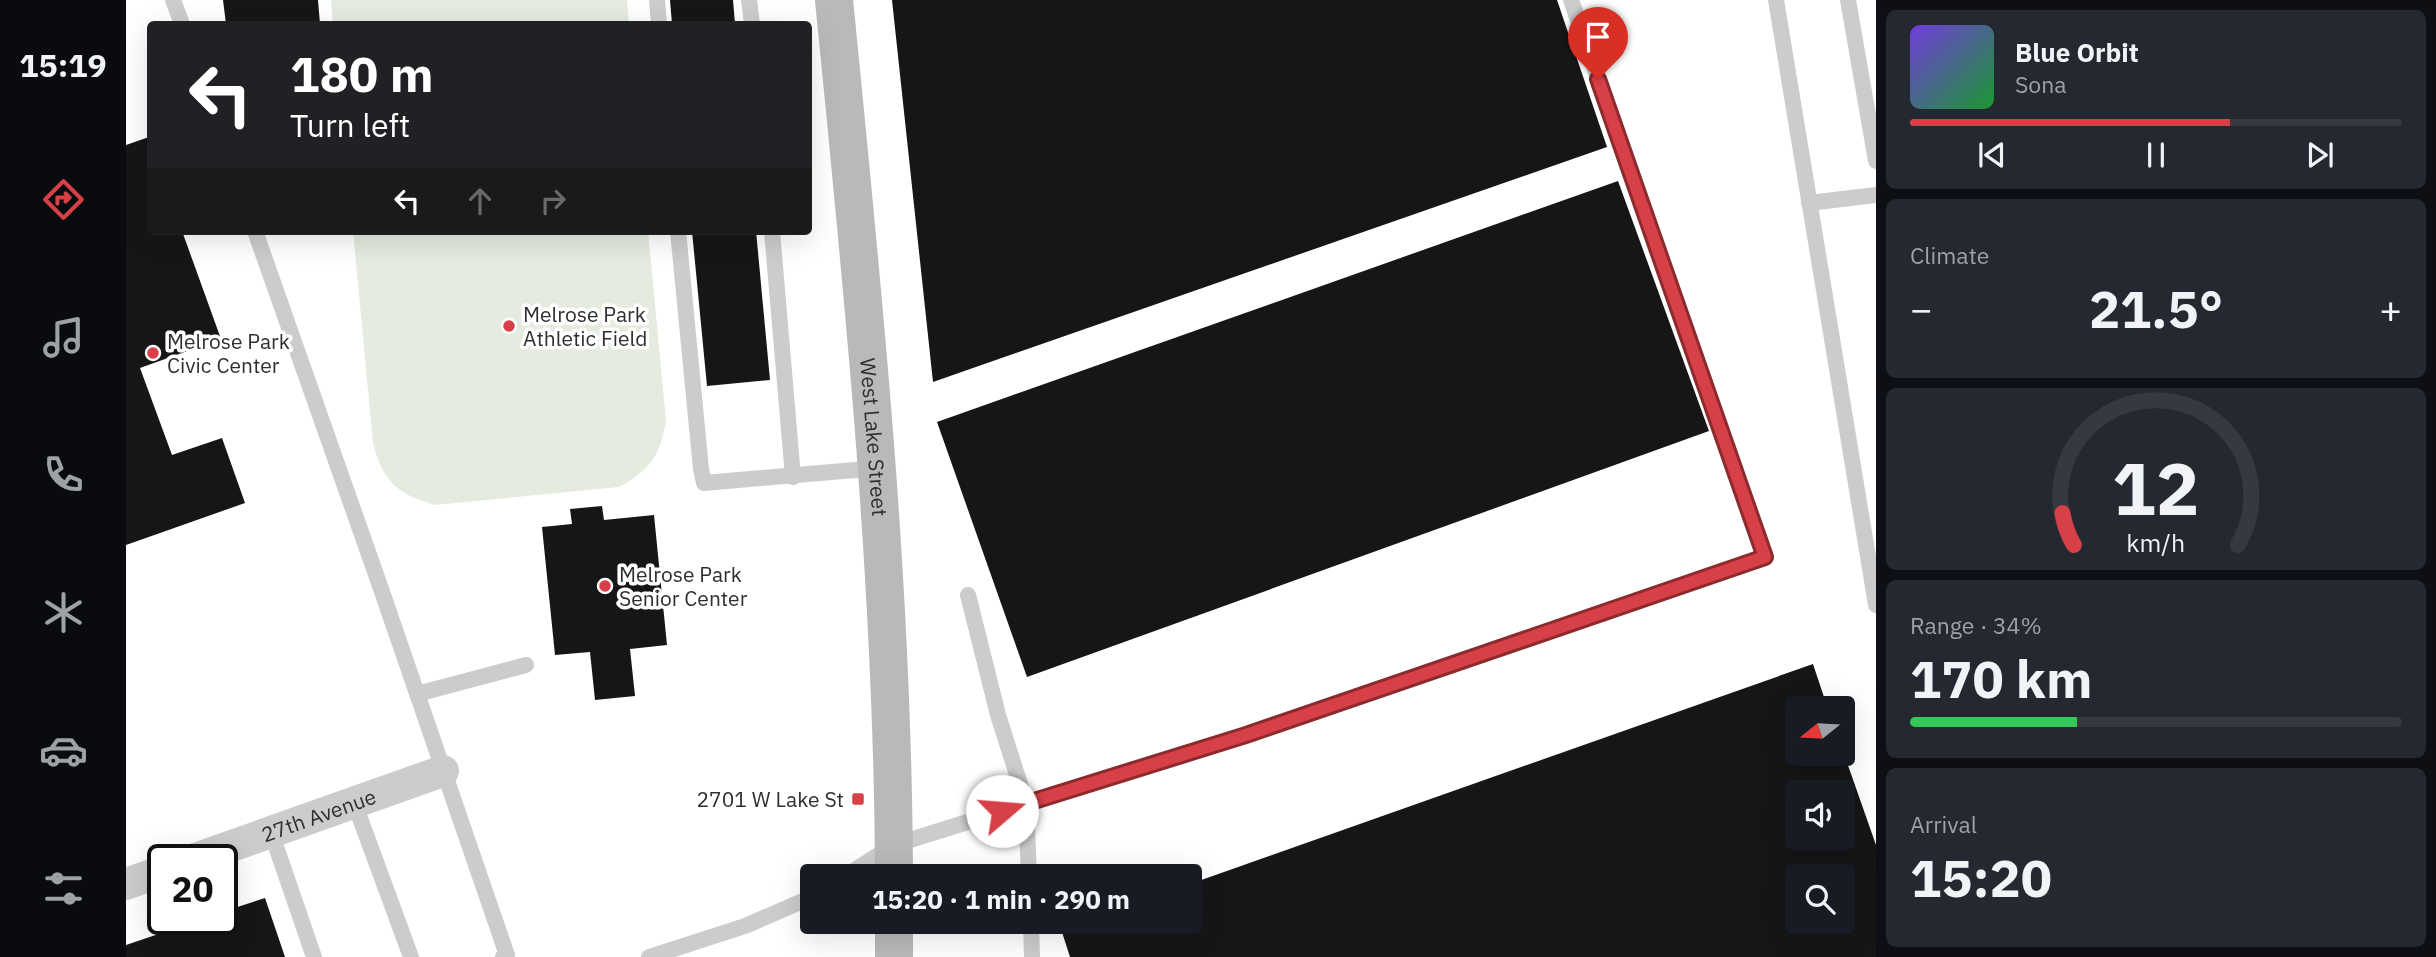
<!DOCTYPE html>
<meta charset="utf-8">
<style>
body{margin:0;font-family:"IBM Plex Sans",sans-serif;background:#242831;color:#f1f3f6;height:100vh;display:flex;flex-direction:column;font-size:26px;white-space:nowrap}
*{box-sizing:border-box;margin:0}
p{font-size:23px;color:#9ea1a6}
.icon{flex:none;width:38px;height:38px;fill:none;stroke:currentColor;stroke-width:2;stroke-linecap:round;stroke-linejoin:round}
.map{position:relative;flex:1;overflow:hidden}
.side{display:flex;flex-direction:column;gap:10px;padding:10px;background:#0d0f14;width:560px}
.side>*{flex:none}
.banner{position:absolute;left:21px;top:21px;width:665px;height:214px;border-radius:7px;box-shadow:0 7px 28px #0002;background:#202124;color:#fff;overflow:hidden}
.needle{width:46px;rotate:252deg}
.tools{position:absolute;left:1659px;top:696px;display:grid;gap:14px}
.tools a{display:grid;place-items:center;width:70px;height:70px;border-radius:7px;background:#171b24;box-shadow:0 7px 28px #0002;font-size:35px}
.speed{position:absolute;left:21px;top:844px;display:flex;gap:14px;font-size:35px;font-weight:700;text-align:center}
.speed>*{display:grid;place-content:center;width:91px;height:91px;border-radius:50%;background:#171b24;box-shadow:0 7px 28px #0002;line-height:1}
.speed .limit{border:4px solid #111;border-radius:10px;background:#fff;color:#111}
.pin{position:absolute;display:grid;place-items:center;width:60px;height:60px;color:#fff;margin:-72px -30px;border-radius:50% 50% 50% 0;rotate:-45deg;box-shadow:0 0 7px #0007}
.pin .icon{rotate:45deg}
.me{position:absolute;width:77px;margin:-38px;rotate:72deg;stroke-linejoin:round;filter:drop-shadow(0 0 5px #0008)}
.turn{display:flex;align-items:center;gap:24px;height:147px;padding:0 28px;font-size:32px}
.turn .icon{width:91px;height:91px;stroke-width:2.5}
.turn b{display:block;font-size:49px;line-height:60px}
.lanes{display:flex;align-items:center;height:66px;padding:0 28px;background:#0003;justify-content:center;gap:35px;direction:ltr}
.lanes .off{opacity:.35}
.big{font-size:52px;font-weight:800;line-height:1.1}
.side .widget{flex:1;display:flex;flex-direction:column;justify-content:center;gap:10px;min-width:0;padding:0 24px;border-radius:10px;background:#242831}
.side .dial{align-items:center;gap:0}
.dial svg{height:182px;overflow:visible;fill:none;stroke:#363941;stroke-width:7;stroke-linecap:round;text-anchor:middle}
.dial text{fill:#f1f3f6;stroke:none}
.song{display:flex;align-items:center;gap:21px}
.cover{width:84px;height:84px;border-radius:10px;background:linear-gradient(135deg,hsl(260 70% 55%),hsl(130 70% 35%))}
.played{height:7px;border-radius:4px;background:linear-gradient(90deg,#d84047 65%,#363941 65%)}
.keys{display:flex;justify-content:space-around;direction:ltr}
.heat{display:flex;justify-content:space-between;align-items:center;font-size:38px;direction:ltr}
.charge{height:10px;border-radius:5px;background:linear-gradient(90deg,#34c759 34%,#363941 0)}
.trip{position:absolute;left:674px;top:864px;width:402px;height:70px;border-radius:7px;background:#171b24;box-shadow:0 7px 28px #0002;font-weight:800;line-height:70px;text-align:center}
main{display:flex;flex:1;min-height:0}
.tab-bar{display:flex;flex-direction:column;width:126px;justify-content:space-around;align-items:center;background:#090b0e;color:#9ea1a6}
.tab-bar .icon{width:49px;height:49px}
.tab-bar .selected{color:#d84047}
.tab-bar b{font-size:32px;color:#f1f3f6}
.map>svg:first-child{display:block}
.green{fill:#e5ebde}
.building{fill:#161616;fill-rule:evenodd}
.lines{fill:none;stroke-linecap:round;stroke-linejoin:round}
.service{stroke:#ccc;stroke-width:16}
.minor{stroke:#ccc;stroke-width:32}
.secondary{stroke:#b9b9b9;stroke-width:38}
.route-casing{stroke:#8c2a2e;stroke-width:18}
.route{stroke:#d84047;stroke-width:12}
.poi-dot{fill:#d84047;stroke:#fff;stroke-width:2.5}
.labels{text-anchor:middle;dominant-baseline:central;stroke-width:7;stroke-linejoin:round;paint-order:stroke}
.poi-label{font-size:21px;fill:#2f2f2f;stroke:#fff;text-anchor:start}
.street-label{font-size:21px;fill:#2f2f2f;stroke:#fff}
</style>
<main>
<nav class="tab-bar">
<b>15:19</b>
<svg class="icon selected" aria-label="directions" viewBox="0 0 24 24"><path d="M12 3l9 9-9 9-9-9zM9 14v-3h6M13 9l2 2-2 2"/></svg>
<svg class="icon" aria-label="music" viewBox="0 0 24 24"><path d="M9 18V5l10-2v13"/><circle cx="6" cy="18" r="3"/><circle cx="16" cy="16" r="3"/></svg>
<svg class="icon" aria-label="phone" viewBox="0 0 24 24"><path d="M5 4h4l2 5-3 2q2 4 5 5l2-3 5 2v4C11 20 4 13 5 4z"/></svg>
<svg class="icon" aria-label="climate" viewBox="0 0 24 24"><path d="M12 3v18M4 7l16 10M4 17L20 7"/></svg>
<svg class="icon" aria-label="car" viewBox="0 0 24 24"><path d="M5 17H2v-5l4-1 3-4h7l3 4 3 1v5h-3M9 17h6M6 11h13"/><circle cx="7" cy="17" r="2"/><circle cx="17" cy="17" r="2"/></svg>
<svg class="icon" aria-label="filters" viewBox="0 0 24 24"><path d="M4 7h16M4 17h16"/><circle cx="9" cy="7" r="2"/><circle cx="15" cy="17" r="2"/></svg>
</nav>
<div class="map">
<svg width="1750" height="957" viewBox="0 0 1750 957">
<rect width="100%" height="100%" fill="#fff"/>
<g class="green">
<path d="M 205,0 L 501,0 L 503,24 L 207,24 Z"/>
<path d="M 227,231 L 522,231 L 540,420 C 534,456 525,469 493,487 L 309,505 C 271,494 257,482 247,443 Z"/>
</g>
<g class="building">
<path d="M 97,0 L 192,0 L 194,24 L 100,24 Z"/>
<path d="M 544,0 L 607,0 L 609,24 L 546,24 Z"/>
<path d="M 766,0 L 1431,0 L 1481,147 L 807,382 Z"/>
<path d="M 23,137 L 24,231 L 56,231 L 95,339 L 14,368 L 46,455 L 96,438 L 119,503 L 0,545 L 0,145 Z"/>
<path d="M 1492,181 L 1583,431 L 901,677 L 811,422 Z"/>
<path d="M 566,231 L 630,231 L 644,380 L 581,386 Z"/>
<path d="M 476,506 L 478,520 L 528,515 L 541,645 L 504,649 L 509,696 L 469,700 L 464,652 L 429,655 L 416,527 L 446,524 L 444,509 Z"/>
<path d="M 1687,664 L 1702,709 L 1671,709 L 1671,754 L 1718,754 L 1750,845 L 1750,957 L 944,957 L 935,929 L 955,922 L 1064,922 L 1064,884 ZM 1671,793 L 1717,793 L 1717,838 L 1671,838 ZM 1671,877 L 1717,877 L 1717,922 L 1671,922 Z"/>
<path d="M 139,898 L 159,957 L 0,957 L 0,945 L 77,919 L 96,919 L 96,912 Z"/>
</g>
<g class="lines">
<g class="service">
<path d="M 47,0 L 56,24"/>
<path d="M 531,0 L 533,24"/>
<path d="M 623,0 L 626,24"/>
<path d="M 1650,0 L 1750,605"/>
<path d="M 1722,0 L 1750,161"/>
<path d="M 1683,203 L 1750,195"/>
<path d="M 129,231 L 253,583 L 381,955 L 377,957"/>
<path d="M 552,231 L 575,469 L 578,483 L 752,468"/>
<path d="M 646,231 L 667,477"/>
<path d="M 842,595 L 872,715 L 900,803 L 903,877"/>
<path d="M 291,694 L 400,665"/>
<path d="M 228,802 L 285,957"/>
<path d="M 145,832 L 188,957"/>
<path d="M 718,877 L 768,845 L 1120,735 L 1639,557 L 1445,0"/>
<path d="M 905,922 L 906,957"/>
<path d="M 523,957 L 619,926 L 686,897"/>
</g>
<g class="minor">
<path id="s1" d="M 69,859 L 317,771"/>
<path d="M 0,884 L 37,871"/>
</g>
<g class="secondary">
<path id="s2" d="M 708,0 C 737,291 767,584 768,877"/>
<path d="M 768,922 L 768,957"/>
</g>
</g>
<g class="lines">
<g class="route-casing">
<path id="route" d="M 876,811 L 1120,735 L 1639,557 L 1472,79"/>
</g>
<use href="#route" class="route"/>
</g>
<g class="poi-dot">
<circle cx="383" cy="326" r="7"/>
<circle cx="27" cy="353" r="7"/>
<circle cx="479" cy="586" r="7"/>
<rect x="725" y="792" width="14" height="14" rx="3.5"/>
</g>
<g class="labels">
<g class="poi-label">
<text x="397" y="314">Melrose Park<tspan x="397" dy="24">Athletic Field</tspan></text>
<text x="41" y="341">Melrose Park<tspan x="41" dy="24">Civic Center</tspan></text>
<text x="493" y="574">Melrose Park<tspan x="493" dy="24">Senior Center</tspan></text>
<text x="718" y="799" text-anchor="end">2701 W Lake St</text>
</g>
<g class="street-label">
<text stroke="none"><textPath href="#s2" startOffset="439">West Lake Street</textPath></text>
<text stroke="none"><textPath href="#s1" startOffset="131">27th Avenue</textPath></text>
</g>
</g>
</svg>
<div class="tools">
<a><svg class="needle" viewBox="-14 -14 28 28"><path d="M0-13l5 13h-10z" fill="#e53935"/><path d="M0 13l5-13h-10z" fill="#9ea1a6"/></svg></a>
<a><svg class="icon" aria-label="sound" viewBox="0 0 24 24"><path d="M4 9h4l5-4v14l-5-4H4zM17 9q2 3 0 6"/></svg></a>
<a><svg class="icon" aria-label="search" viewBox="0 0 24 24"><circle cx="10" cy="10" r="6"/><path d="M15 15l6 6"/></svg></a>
</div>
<div class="speed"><div class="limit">20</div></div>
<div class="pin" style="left:1472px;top:79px;background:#d93025"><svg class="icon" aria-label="arrive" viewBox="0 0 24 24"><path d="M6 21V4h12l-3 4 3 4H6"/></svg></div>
<svg class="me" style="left:876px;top:811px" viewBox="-20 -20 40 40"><circle r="19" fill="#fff"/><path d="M0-13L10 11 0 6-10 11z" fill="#d84047"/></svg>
<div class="trip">15:20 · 1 min · 290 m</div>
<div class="banner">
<div class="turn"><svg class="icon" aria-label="left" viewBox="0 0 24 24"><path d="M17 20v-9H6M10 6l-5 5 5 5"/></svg><div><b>180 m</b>Turn left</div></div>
<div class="lanes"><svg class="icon" aria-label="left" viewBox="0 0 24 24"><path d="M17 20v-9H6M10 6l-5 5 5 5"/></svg><svg class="icon off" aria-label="ahead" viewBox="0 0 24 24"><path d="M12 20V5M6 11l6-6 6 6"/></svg><svg class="icon off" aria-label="right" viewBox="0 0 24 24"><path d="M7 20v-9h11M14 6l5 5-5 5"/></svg></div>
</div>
</div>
<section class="side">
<div class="widget">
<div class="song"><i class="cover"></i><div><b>Blue Orbit</b><p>Sona</p></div></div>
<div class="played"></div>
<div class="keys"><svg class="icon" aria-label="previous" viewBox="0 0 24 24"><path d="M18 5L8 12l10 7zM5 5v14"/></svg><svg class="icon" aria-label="pause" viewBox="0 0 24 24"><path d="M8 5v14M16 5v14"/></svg><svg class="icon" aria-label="next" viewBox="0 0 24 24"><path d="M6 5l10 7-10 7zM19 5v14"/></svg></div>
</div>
<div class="widget"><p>Climate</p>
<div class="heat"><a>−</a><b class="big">21.5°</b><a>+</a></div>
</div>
<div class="widget dial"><svg viewBox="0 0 100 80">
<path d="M14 69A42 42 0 1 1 86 69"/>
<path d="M14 69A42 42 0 0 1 9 55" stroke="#d84047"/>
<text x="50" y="56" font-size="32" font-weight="700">12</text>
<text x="50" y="72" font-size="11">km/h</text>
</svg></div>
<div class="widget"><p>Range · 34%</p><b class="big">170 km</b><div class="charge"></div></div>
<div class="widget"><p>Arrival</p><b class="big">15:20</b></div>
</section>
</main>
